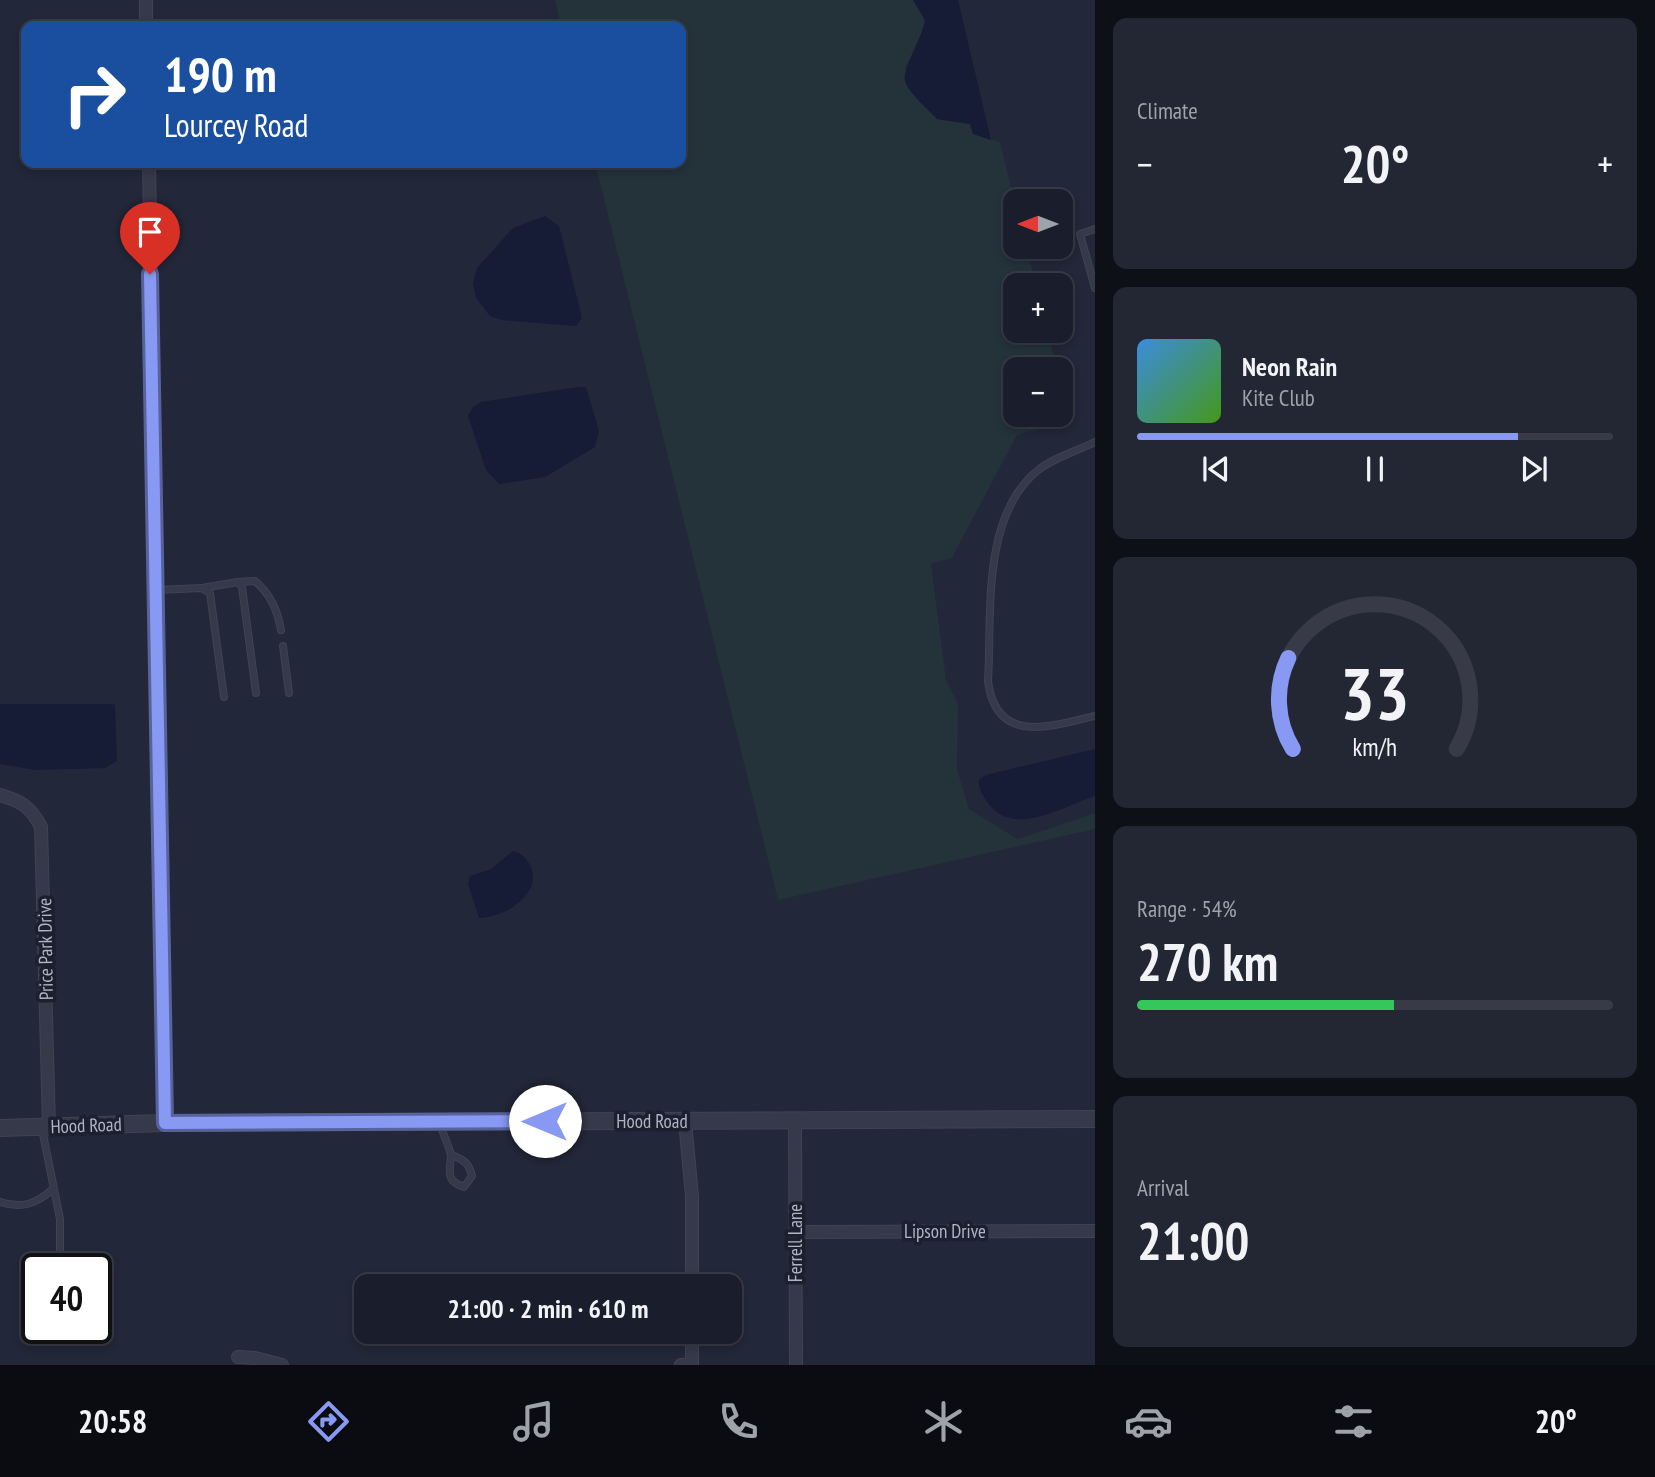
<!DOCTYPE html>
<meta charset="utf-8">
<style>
body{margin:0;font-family:"PT Sans Narrow",sans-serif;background:#232633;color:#f1f3f6;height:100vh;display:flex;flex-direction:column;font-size:26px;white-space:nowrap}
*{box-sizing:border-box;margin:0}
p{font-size:23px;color:#9fa2a9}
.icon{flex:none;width:38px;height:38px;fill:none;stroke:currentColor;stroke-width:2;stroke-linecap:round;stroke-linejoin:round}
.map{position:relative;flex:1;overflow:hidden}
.sheet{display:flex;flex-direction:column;gap:18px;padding:18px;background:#0e1018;width:560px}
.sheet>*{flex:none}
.hud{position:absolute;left:21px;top:21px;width:665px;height:147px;border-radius:14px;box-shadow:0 4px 10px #0003,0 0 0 2px #383b47;background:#1a4fa0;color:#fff;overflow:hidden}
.needle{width:46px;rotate:270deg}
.buttons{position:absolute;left:1003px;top:189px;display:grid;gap:14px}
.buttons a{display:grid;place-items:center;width:70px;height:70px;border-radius:14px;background:#1a1d2b;box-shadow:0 4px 10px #0003,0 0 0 2px #383b47;font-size:35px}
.speed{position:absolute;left:21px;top:1253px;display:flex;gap:14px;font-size:35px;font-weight:700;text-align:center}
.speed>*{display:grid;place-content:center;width:91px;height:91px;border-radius:50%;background:#1a1d2b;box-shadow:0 4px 10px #0003,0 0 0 2px #383b47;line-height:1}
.speed .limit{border:4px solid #111;border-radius:10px;background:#fff;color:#111}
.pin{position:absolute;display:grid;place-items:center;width:60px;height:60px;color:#fff;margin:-72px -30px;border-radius:50% 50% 50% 0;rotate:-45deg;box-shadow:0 0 7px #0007}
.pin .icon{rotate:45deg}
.me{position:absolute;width:77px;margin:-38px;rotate:270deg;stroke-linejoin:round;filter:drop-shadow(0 0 5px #0008)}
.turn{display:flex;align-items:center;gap:24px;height:147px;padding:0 28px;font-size:32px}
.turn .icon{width:91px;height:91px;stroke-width:2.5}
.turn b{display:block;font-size:49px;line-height:60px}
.big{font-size:52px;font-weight:600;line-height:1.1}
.sheet .tile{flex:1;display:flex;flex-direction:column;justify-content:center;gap:10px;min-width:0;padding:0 24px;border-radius:14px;background:#232633}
.sheet .dial{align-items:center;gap:0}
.dial svg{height:182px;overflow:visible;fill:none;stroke:#383b47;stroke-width:7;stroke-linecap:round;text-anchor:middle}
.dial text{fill:#f1f3f6;stroke:none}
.song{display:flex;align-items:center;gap:21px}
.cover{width:84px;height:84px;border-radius:10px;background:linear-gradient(135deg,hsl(210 70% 55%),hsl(100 70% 35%))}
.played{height:7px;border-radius:4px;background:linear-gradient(90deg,#8899f3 80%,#383b47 80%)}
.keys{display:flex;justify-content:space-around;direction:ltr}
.heat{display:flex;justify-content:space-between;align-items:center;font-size:38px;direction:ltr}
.charge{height:10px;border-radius:5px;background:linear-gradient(90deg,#34c759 54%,#383b47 0)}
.trip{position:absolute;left:354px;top:1274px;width:388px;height:70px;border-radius:14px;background:#1a1d2b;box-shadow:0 4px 10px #0003,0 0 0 2px #383b47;font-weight:600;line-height:70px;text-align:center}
.tabs{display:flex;height:112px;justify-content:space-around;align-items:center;background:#0a0c11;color:#9fa2a9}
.tabs .icon{width:49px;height:49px}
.tabs .current{color:#8899f3}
.tabs b{font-size:32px;color:#f1f3f6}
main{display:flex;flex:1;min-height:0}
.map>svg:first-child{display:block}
.green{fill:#24323a}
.water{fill:#161c36}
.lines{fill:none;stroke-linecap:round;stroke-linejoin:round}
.service-casing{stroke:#3f4352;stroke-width:8}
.minor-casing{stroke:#3f4352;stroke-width:14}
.tertiary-casing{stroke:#3f4352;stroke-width:18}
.service{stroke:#363949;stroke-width:6}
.minor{stroke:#363949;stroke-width:12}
.tertiary{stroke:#363949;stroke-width:16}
.route-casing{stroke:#58639e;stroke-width:18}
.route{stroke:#8899f3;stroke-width:12}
.labels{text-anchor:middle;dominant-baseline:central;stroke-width:7;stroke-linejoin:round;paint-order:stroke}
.street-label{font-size:19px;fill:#b1b4c5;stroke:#1b1f2e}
</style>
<main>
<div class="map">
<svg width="1095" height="1365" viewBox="0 0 1095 1365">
<rect width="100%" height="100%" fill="#222739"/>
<path class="green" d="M 555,0 L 913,0 L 925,20 L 922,38 L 905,68 L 937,119 L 970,124 L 974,134 L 1000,142 L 1015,203 L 1015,247 L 1026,247 L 1036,285 L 1015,285 L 1015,331 L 1047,331 L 1057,369 L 1015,369 L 1015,415 L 1060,415 L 1061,385 L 1070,421 L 1017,435 L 952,558 L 931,564 L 946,680 L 958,704 L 957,769 L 969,809 L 1018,839 L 1095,813 L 1095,829 L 778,900 L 595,163 L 681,163 L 681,26 L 561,26 Z"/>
<g class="water">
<path d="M 913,0 L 958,0 L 991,140 L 973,134 L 970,124 L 937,119 C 928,109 909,94 905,81 C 902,68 922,39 925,20 Z"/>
<path d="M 545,216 L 559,226 L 582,318 L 576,326 L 502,320 L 490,316 L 476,298 L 473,283 L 477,268 L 513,228 Z"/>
<path d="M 578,387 L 586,387 L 599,431 L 595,447 L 545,477 L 499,484 L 486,470 L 468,416 L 473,407 L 481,402 Z"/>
<path d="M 0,704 L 112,704 L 115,705 L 117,761 L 105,768 L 36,770 L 0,764 Z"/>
<path d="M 1095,749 L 1095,796 C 1061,807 1011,840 986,800 C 982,793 978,789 979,780 L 986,775 Z"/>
<path d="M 513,851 C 522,853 526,858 530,865 C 544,894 504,918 479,918 L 468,884 L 470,876 L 491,869 Z"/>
</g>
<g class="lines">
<g class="service-casing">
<g id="service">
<path d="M 1095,229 L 1080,234 L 1095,288"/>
<path d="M 1095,442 C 1077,451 1052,458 1037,471 C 981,517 992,616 988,681 C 996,746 1051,726 1095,716"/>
<path d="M 238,582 L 255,581 C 271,595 277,609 281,630"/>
<path d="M 202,588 L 238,582 L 242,587 L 256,693"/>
<path d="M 156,590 L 202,588 L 210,593 L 224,697"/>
<path d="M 283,646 L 289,693"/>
<path d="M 440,1123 C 442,1132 451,1151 451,1156 C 450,1171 445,1181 464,1187 L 472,1176 C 469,1163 464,1160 452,1155"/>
<path d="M 42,1129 L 60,1219 L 60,1269"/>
<path d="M 0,1202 C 22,1209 36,1204 53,1189"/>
</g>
</g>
<g class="minor-casing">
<g id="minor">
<path d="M 146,0 L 146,26"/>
<path d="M 149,163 L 165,1123"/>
<path d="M 0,795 C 21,801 31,807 41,827 L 49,1127"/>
<path d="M 795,1120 L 796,1365"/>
<path d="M 685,1121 L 692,1196 L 692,1286"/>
<path d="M 795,1232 L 1095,1231"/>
<path d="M 238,1357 L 255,1358 L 282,1365"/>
<path d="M 681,1365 L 692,1364 L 692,1332"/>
</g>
</g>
<g class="tertiary-casing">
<path id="tertiary" d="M 0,1128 L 165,1123 L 1095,1119"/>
</g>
<use href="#service" class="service"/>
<use href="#minor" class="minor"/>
<use href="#tertiary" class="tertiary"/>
</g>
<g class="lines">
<g class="route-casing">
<path id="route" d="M 150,274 L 165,1123 L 545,1121"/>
</g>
<use href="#route" class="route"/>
</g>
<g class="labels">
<g class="street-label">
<text transform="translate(45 949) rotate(-91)">Price Park Drive</text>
<text x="652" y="1121">Hood Road</text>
<text transform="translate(86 1125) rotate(-2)">Hood Road</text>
<text x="945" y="1231">Lipson Drive</text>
<text transform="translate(795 1243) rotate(-90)">Ferrell Lane</text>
</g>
</g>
</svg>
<div class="buttons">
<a><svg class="needle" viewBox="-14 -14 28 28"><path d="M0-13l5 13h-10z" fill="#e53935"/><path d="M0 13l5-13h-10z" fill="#9fa2a9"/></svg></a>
<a>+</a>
<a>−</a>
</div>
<div class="speed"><div class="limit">40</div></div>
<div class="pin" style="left:150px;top:274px;background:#d93025"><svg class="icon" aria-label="arrive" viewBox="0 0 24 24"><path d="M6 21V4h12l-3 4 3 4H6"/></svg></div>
<svg class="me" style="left:545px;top:1121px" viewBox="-20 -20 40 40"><circle r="19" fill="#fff"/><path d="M0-13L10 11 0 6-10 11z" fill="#8899f3"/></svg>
<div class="trip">21:00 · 2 min · 610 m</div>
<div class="hud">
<div class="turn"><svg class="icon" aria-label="right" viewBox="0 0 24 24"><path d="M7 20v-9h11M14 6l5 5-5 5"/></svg><div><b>190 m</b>Lourcey Road</div></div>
</div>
</div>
<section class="sheet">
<div class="tile"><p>Climate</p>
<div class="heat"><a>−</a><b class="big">20°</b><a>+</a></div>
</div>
<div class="tile">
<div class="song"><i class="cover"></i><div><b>Neon Rain</b><p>Kite Club</p></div></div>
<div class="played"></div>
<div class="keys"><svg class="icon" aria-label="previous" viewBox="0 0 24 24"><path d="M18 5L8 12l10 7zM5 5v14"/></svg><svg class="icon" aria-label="pause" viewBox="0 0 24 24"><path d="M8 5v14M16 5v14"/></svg><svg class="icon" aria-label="next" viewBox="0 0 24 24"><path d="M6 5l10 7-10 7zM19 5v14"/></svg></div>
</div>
<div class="tile dial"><svg viewBox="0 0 100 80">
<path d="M14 69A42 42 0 1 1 86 69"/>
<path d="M14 69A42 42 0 0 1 12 29" stroke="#8899f3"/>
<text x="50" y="56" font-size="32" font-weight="700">33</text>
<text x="50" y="72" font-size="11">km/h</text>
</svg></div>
<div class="tile"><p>Range · 54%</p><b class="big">270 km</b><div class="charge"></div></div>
<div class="tile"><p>Arrival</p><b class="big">21:00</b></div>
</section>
</main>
<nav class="tabs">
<b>20:58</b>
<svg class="icon current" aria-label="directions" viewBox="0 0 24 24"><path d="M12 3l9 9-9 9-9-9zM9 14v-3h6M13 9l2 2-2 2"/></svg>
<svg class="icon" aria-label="music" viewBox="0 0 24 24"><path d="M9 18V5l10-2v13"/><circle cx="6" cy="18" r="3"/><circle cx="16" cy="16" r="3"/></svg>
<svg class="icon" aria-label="phone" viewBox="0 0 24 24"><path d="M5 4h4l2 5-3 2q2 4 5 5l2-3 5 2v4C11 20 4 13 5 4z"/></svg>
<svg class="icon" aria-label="climate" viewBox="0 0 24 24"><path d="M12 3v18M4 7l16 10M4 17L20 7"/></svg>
<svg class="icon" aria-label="car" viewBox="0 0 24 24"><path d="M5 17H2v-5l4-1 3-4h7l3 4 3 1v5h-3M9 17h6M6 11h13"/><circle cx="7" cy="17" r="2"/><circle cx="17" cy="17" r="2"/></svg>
<svg class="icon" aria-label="filters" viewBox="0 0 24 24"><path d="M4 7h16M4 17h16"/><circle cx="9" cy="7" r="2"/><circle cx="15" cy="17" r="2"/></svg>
<b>20°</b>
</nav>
